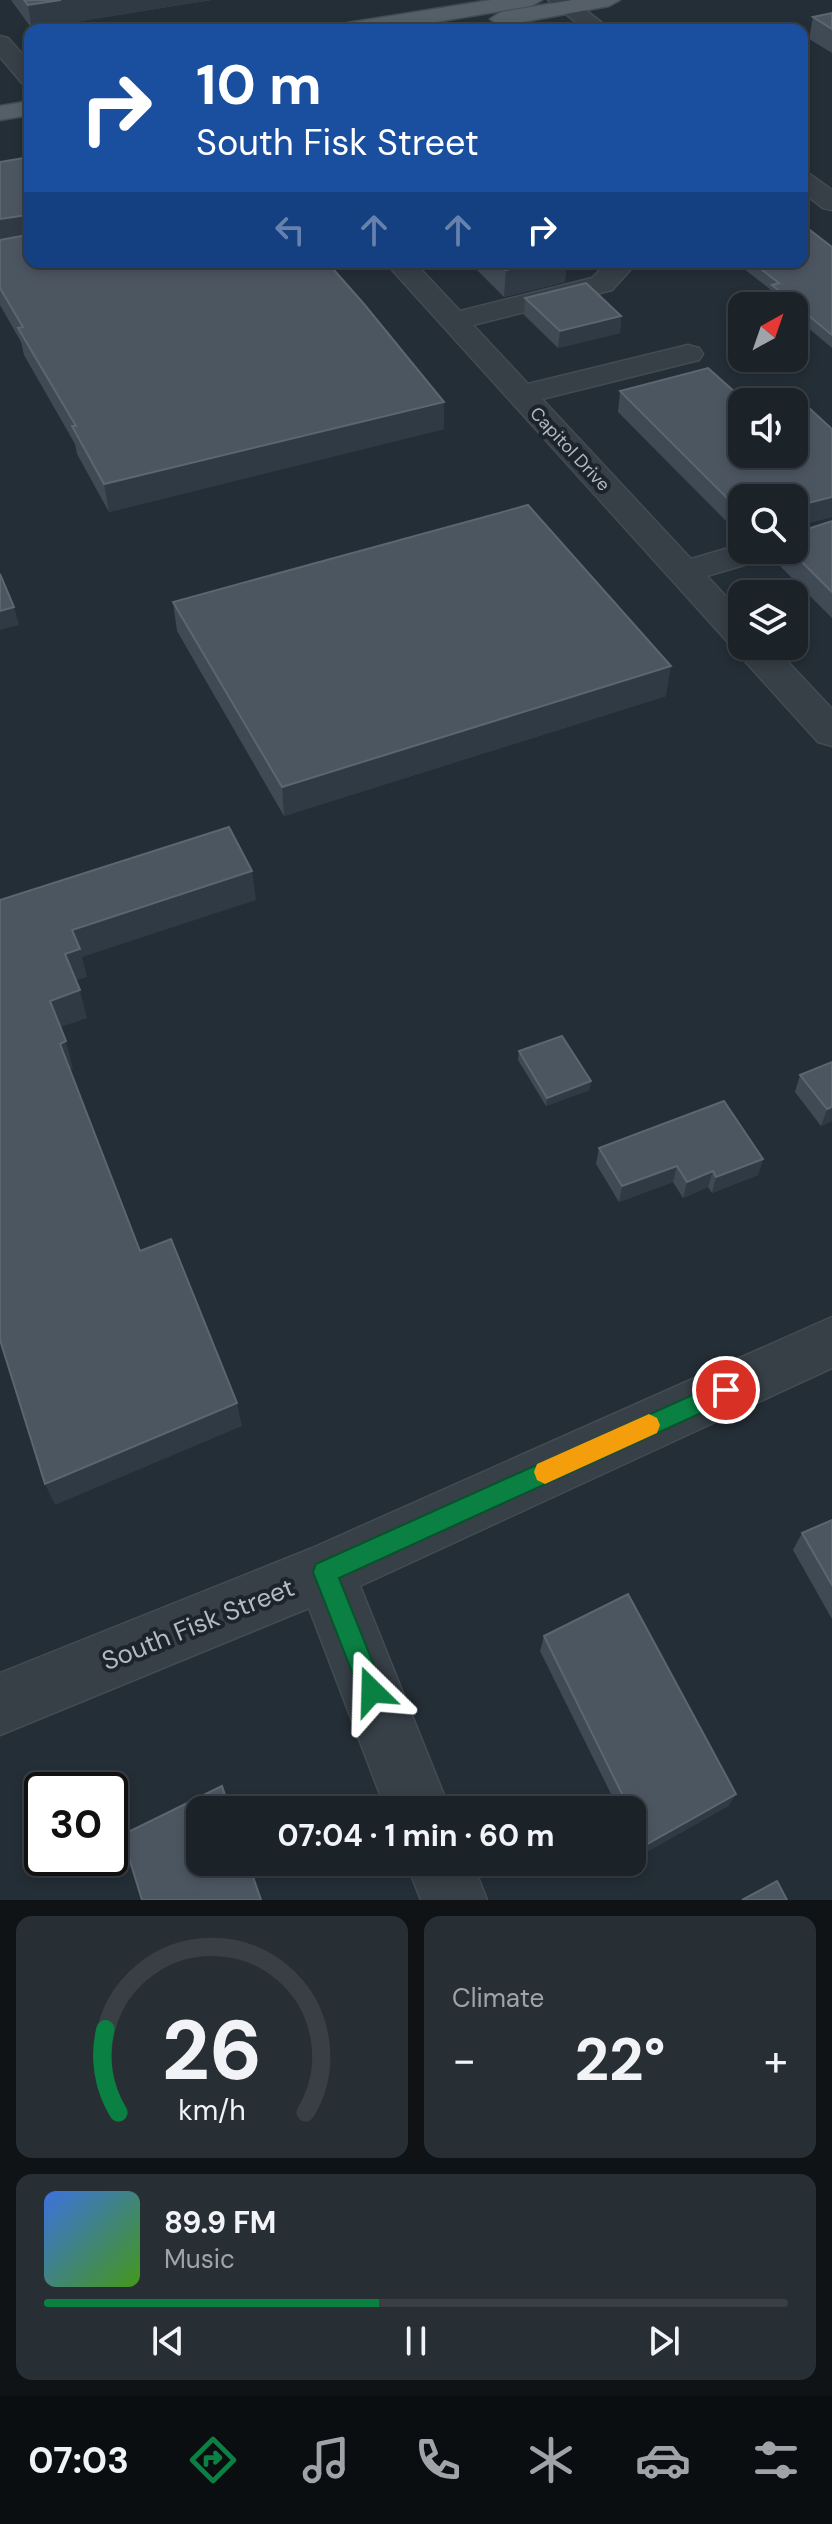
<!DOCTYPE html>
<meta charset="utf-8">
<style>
body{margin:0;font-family:"DM Sans",sans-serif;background:#282f34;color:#f1f3f6;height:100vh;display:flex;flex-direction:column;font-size:30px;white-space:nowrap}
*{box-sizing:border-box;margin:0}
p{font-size:26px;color:#a0a4a8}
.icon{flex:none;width:44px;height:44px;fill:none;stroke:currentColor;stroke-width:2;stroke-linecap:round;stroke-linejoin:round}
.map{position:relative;height:1900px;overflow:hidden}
.drawer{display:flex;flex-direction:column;gap:16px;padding:16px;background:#0f1316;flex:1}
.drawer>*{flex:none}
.top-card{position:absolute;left:24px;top:24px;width:784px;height:244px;border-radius:16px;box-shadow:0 4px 12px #0003,0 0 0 2px #393f45;background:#1a4fa0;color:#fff;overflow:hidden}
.needle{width:52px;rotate:40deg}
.fabs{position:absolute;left:728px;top:292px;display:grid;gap:16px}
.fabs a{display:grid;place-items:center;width:80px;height:80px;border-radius:16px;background:#1b2228;box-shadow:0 4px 12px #0003,0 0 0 2px #393f45;font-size:40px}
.speed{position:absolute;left:24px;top:1772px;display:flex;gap:16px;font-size:40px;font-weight:700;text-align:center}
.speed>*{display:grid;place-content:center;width:104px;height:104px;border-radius:50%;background:#1b2228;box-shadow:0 4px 12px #0003,0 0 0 2px #393f45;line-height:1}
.speed .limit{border:4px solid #111;border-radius:12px;background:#fff;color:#111}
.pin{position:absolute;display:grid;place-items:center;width:68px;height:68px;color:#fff;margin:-34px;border:4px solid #fff;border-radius:50%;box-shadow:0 2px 8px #0007}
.me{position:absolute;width:88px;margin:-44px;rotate:338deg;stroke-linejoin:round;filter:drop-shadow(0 0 6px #0008)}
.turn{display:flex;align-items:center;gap:28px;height:168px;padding:0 40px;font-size:36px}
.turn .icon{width:104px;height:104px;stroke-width:2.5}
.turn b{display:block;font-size:56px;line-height:68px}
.lanes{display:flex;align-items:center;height:76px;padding:0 40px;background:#0003;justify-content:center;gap:40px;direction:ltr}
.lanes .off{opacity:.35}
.big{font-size:60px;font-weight:700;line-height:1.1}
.drawer .widget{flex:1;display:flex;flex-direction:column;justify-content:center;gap:12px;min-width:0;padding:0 28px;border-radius:16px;background:#282f34}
.drawer .dial{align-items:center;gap:0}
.dial svg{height:208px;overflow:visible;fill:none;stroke:#393f45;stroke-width:7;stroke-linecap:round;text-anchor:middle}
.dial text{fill:#f1f3f6;stroke:none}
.song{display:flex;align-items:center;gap:24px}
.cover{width:96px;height:96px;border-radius:12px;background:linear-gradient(135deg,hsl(220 70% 55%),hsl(100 70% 35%))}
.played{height:8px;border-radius:4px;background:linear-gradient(90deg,#0b8043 45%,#393f45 45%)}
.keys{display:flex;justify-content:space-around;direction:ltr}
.heat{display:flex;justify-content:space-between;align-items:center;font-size:44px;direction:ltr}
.drawer .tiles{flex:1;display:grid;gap:16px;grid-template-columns:1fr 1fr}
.widget:last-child{grid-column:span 2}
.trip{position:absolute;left:186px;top:1796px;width:460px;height:80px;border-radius:16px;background:#1b2228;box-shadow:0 4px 12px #0003,0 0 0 2px #393f45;font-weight:700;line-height:80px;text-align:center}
.tab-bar{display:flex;height:128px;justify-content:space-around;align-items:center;background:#0b0e10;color:#a0a4a8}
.tab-bar .icon{width:56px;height:56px}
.tab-bar .selected{color:#0b8043}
.tab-bar b{font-size:36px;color:#f1f3f6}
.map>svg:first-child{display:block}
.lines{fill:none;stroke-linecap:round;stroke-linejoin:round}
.minor-casing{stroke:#434b53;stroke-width:3}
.major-casing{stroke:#434b53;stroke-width:3}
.minor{fill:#373f47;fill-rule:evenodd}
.major{fill:#555f67;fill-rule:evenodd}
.wall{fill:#404a55}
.shaded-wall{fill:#2f3a44}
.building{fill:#4c5661;stroke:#5c6670;stroke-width:2}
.route{fill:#0b8043;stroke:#07532c;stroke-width:2}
.slow{fill:#f59e0b}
.labels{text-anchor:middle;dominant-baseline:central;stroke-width:8;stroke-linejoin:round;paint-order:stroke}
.far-street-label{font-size:18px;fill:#b2bac3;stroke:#1d242c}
.near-street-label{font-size:26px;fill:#b2bac3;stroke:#1d242c}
</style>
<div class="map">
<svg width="832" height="1900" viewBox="0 0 832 1900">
<rect width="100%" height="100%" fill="#242e36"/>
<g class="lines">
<g class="minor-casing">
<g id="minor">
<path d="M 548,0 L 573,0 L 611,30 L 586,30 Z"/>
<path d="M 0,36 L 8,38 L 30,63 L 30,85 L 22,83 L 0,57 Z"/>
<path d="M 802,172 L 811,175 L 832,190 L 832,210 L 823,208 L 802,192 Z"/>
<path d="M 385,262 L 414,262 L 460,311 L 592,278 L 601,269 L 595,262 L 627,263 L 631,269 L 612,290 L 473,325 L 528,384 L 688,345 L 699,348 L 703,354 L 699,360 L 542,399 L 691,559 L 742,544 L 742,550 L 776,550 L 771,557 L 707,576 L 742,614 L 742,646 L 773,646 L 832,709 L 832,746 L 818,742 Z"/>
<path d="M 832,1317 L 832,1368 L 360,1586 L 450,1810 L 386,1810 L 309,1608 L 0,1735 L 0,1673 L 310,1549 Z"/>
<path d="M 406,1862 L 472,1862 L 487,1900 L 421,1900 Z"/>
</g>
</g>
<g class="major-casing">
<g id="major">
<path d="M 491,0 L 542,0 L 531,6 L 388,30 L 336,30 L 347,23 Z"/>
<path d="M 572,0 L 620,0 L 609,6 L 501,26 L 490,19 L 501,12 Z"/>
<path d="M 30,101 L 30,115 L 0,120 L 0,106 Z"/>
</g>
</g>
<use href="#minor" class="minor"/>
<use href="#major" class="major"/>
</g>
<g class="wall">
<path d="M 11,0 L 211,0 L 32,29 Z"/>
<path d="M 832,13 L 832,53 L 809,39 L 813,17 Z"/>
<path d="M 0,162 L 444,429 L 109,512 L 77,454 L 75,444 L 24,355 L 21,342 L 0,305 Z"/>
<path d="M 832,247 L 832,348 L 794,316 L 794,306 L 782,306 L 770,296 L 771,290 L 735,262 L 802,262 Z"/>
<path d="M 469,262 L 566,262 L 565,282 L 504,297 Z"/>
<path d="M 525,298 L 621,316 L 620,333 L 558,348 L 524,315 Z"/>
<path d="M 620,391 L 742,454 L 832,429 L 832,517 L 795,526 L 795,529 L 798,532 L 832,521 L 832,618 L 773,559 L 775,550 L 794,550 L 794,498 L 742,498 L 742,528 L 738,524 L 731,526 L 618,412 Z"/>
<path d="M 173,602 L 666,696 L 284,816 L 177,631 Z"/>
<path d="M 519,1051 L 591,1081 L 589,1090 L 546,1106 L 518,1060 Z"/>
<path d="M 832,1062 L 832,1121 L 821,1126 L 795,1092 L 800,1075 Z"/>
<path d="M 599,1148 L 763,1159 L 758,1175 L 712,1193 L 708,1187 L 683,1198 L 673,1182 L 619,1202 L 596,1164 Z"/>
<path d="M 832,1520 L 832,1619 L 793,1550 L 802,1533 Z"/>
<path d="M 544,1636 L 736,1794 L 728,1806 L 641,1855 L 632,1836 L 632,1810 L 619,1810 L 540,1651 Z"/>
</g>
<g class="shaded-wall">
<path d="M 61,0 L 211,0 L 32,29 L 28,5 Z"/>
<path d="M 27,215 L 30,241 L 0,247 L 0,219 Z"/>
<path d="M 539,262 L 566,262 L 565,282 L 504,297 L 506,270 Z"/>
<path d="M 621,316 L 620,333 L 558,348 L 560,331 Z"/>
<path d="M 444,402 L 444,429 L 109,512 L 104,484 Z"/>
<path d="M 832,497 L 832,517 L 794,527 L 796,506 Z"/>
<path d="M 742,502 L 738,524 L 731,526 L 734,505 Z"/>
<path d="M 14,607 L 19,625 L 0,630 L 0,611 Z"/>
<path d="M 671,666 L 666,696 L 284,816 L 282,787 Z"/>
<path d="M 252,871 L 256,900 L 82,957 L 87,977 L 72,982 L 65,954 L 72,930 Z"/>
<path d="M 80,990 L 87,1018 L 58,1028 L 50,1001 Z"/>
<path d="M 66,1041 L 73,1069 L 68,1071 L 60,1044 Z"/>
<path d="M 591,1081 L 589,1090 L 546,1106 L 547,1098 Z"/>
<path d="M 832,1107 L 832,1121 L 821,1126 L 827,1109 Z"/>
<path d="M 763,1159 L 758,1175 L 712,1193 L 716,1177 Z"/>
<path d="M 677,1166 L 673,1182 L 619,1202 L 622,1186 Z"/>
<path d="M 713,1171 L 708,1187 L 683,1198 L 687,1182 Z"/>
<path d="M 237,1403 L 242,1426 L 55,1505 L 45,1484 Z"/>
<path d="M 736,1794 L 728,1806 L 641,1855 L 647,1844 Z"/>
</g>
<g class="building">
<path d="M 24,0 L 61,0 L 28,5 Z"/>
<path d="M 832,13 L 832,29 L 813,17 Z"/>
<path d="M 30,157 L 30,262 L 327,262 L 364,304 L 444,402 L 104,484 L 72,426 L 76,426 L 18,328 L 23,327 L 0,288 L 0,240 L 27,235 L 27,215 L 0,219 L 0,162 Z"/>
<path d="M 802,224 L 832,247 L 832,335 L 772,285 L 779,283 L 752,262 L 802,262 Z"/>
<path d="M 497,262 L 539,262 L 506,270 Z"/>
<path d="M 586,283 L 621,316 L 560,331 L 525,298 Z"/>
<path d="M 708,368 L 746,402 L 742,402 L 742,454 L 794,454 L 794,409 L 807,406 L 832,429 L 832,497 L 796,506 L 795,529 L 798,532 L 832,521 L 832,592 L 790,550 L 794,550 L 794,498 L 742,498 L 742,503 L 734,505 L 620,391 Z"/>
<path d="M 528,505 L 671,666 L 282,787 L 173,602 Z"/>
<path d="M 0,574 L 14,607 L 0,611 Z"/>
<path d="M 229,827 L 252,871 L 72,930 L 80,949 L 65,954 L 80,990 L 50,1001 L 66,1041 L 60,1044 L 140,1251 L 171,1239 L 237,1403 L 45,1484 L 0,1340 L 0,900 Z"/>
<path d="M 562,1036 L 591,1081 L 547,1098 L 519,1051 Z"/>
<path d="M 832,1062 L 832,1107 L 827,1109 L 800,1075 Z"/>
<path d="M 724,1101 L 763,1159 L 716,1177 L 713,1171 L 687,1182 L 677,1166 L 622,1186 L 599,1148 Z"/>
<path d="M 832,1520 L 832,1585 L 802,1533 Z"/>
<path d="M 628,1594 L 736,1794 L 647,1844 L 632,1813 L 632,1810 L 630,1810 L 544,1636 Z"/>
<path d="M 222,1786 L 230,1810 L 200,1810 L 200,1862 L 248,1862 L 261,1900 L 142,1900 L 122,1835 Z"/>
<path d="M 777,1881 L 787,1900 L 742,1900 Z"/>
</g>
<path class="route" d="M 726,1380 L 734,1383 L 737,1390 L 734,1398 L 339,1578 L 384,1691 L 381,1700 L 372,1704 L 363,1700 L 313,1572 L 316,1564 Z"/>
<path class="slow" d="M 649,1414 L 657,1418 L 660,1425 L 657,1433 L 545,1484 L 537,1480 L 534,1472 L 537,1464 Z"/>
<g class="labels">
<g class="far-street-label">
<text transform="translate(570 449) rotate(47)">Capitol Drive</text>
</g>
<g class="near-street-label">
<text transform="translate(198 1624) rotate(-22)">South Fisk Street</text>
</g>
</g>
</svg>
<div class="fabs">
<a><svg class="needle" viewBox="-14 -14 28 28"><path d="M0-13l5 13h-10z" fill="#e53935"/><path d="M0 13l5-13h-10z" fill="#a0a4a8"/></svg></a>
<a><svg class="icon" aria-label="sound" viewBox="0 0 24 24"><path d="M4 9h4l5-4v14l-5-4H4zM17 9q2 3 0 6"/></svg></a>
<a><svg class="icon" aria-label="search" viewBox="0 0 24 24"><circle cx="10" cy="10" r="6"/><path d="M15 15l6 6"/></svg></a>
<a><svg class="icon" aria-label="layers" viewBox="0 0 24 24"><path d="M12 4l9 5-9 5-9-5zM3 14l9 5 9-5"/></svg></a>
</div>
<div class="speed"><div class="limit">30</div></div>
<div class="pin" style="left:726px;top:1390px;background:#d93025"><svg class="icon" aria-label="arrive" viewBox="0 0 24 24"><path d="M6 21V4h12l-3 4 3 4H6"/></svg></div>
<svg class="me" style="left:372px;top:1691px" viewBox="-20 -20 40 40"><path d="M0-17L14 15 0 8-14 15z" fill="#0b8043" stroke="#fff" stroke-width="4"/></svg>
<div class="trip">07:04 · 1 min · 60 m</div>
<div class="top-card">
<div class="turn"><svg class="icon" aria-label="right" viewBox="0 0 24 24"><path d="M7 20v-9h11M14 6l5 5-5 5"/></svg><div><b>10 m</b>South Fisk Street</div></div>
<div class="lanes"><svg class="icon off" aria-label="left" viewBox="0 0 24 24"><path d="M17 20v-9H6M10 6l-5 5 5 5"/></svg><svg class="icon off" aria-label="ahead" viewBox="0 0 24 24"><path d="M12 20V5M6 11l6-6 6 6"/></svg><svg class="icon off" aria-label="ahead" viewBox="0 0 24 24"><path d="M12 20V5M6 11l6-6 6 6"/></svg><svg class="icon" aria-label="right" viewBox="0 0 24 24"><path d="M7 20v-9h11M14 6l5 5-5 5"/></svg></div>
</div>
</div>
<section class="drawer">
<div class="tiles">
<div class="widget dial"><svg viewBox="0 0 100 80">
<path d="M14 69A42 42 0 1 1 86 69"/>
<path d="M14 69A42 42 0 0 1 9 37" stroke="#0b8043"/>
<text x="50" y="56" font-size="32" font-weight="700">26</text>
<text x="50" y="72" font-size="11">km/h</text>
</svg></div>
<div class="widget"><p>Climate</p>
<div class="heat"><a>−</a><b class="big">22°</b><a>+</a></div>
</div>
<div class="widget">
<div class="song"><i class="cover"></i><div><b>89.9 FM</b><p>Music</p></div></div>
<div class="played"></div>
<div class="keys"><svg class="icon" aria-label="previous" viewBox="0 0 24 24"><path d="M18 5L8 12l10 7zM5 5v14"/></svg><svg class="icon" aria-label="pause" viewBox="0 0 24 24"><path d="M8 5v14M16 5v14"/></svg><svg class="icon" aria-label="next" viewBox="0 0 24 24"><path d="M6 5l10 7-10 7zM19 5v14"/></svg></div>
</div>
</div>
</section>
<nav class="tab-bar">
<b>07:03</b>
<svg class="icon selected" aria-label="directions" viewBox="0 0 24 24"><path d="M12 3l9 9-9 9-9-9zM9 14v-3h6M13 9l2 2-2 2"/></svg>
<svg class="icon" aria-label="music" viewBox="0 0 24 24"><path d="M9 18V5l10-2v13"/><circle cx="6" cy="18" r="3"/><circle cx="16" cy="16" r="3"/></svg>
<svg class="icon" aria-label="phone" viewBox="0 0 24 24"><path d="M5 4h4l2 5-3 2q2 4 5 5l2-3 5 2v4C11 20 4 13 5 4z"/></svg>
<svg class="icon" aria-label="climate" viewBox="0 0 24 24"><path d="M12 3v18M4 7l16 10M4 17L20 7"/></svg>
<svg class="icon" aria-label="car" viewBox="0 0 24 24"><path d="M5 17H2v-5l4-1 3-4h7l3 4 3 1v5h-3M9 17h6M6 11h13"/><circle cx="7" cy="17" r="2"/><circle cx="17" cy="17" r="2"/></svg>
<svg class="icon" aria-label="filters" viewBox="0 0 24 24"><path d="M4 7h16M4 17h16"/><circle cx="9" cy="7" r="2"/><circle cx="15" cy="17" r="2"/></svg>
</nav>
